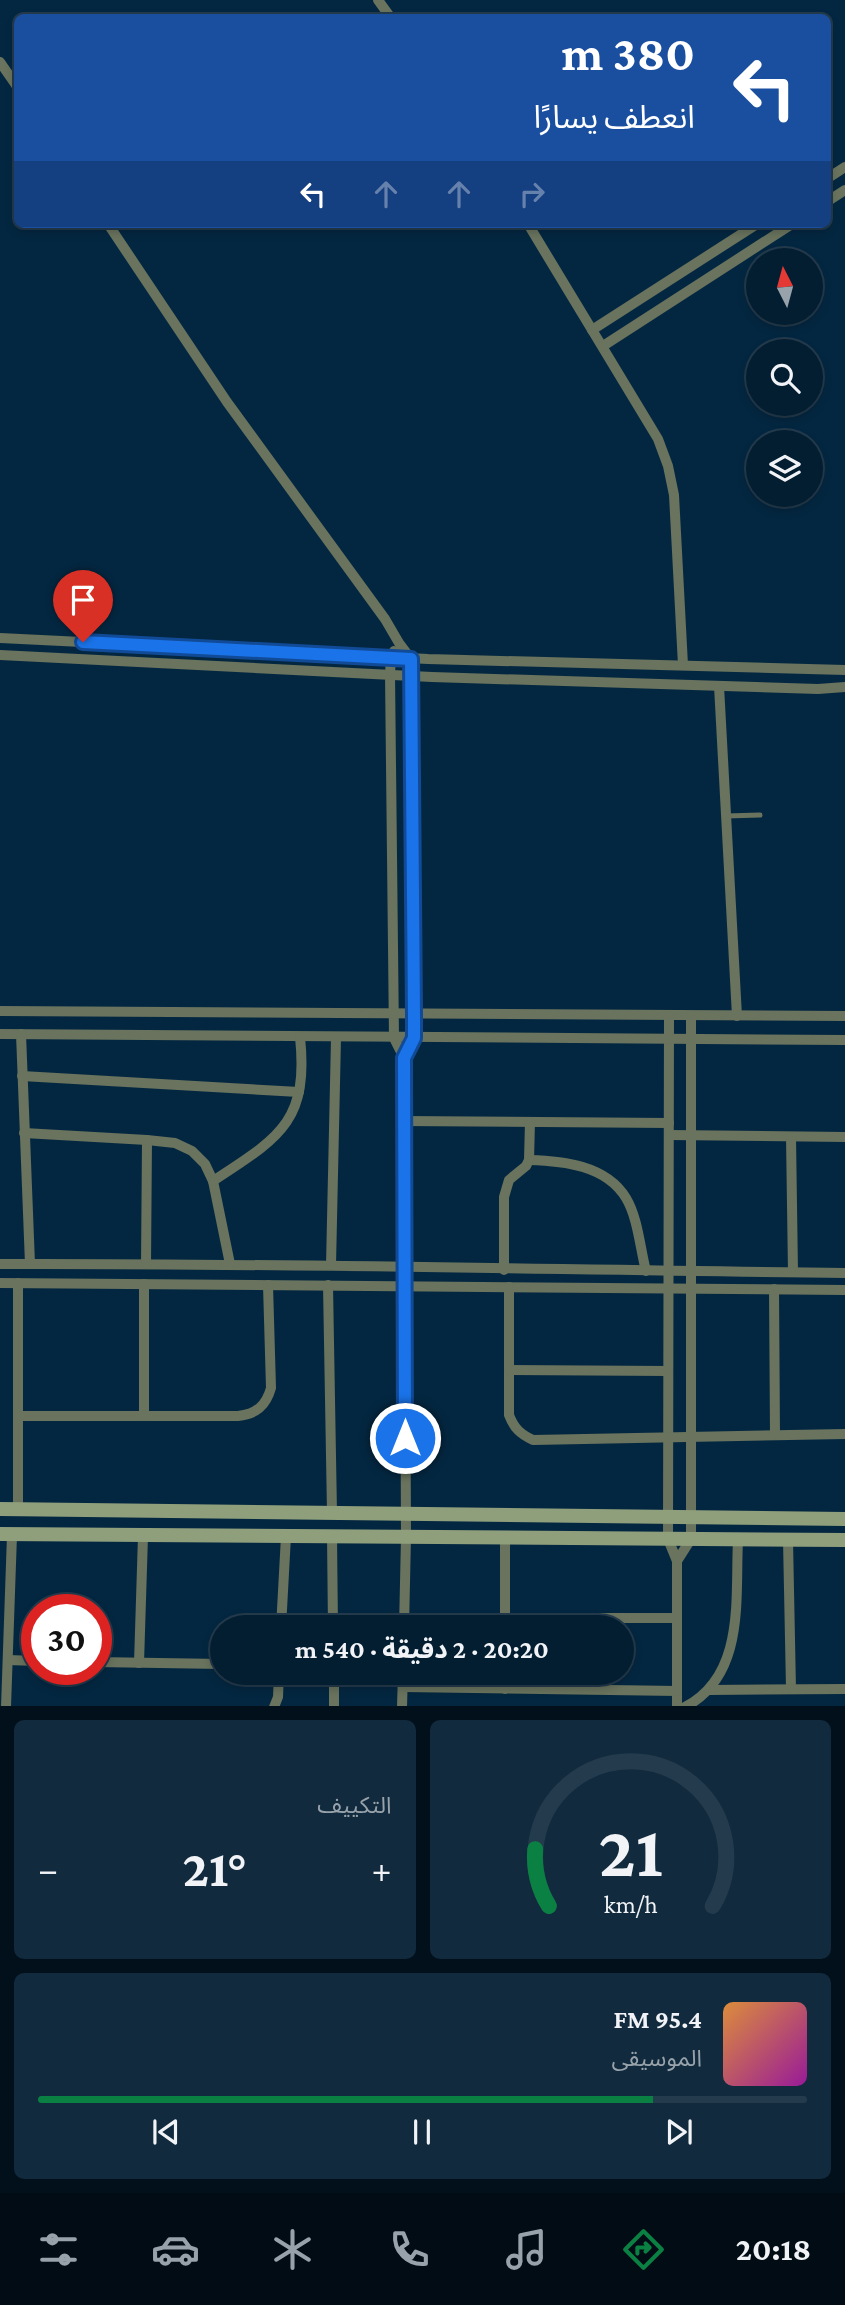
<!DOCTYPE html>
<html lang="ar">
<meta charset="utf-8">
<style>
body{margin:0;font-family:"Crimson Pro","Noto Sans Arabic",serif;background:#112a3d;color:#f1f3f6;direction:rtl;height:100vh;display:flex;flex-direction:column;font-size:26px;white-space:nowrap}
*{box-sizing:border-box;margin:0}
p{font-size:23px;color:#97a2ab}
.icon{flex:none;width:38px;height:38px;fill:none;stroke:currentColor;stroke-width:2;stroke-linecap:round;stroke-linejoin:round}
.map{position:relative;height:1706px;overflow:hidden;direction:ltr}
.details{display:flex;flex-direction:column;gap:14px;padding:14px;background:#02101b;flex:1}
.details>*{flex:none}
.guide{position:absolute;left:14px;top:14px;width:817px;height:214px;border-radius:10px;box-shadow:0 4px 10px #0003,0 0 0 2px #243b4d;direction:rtl;background:#1a4fa0;color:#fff;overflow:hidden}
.needle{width:46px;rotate:354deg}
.buttons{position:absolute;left:746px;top:248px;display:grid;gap:14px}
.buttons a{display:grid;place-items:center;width:77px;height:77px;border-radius:50%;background:#031d31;box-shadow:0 4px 10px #0003,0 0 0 2px #243b4d;font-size:35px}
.speed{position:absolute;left:21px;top:1594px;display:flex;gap:14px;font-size:35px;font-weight:700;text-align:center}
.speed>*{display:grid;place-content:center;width:91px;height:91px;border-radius:50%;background:#031d31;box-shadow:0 4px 10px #0003,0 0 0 2px #243b4d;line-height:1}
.speed .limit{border:10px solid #d22;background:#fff;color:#111}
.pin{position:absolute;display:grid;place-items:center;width:60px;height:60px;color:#fff;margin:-72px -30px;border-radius:50% 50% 50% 0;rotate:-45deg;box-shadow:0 0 7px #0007}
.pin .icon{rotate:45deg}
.me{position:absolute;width:77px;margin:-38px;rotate:0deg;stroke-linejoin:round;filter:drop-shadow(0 0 5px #0008)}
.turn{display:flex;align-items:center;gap:24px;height:147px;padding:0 21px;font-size:32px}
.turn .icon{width:91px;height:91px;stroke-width:2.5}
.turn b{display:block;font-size:49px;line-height:60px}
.lanes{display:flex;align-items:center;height:66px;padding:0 21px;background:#0003;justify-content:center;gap:35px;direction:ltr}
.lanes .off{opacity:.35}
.big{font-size:52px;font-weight:700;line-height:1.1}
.details .card{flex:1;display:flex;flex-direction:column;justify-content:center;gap:10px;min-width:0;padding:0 24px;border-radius:10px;background:#112a3d}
.details .dial{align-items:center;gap:0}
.dial svg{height:182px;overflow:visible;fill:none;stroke:#243b4d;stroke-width:7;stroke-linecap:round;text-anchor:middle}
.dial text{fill:#f1f3f6;stroke:none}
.song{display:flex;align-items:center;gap:21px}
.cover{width:84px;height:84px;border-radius:10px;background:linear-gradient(135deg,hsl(30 70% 55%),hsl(300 70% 35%))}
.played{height:7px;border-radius:4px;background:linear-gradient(90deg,#0b8043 80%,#243b4d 80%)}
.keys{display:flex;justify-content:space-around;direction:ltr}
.heat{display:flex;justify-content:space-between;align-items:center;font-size:38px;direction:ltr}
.details .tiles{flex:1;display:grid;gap:14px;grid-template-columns:1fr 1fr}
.card:last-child{grid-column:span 2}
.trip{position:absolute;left:210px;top:1615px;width:424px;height:70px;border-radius:35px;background:#031d31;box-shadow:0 4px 10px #0003,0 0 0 2px #243b4d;font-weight:700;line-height:70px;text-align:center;direction:rtl}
.dock{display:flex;height:112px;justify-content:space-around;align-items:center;background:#010c14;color:#97a2ab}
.dock .icon{width:49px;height:49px}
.dock .active{color:#0b8043}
.dock b{font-size:32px;color:#f1f3f6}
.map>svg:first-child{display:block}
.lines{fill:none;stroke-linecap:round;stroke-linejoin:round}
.lane{stroke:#69735d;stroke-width:5}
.street{stroke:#69735d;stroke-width:10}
.secondary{stroke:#909f7b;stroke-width:14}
.route-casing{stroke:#114b97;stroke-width:18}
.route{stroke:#1a73e8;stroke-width:12}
</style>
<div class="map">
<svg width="845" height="1707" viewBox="0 0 845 1707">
<rect width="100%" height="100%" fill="#042741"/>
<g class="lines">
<path class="lane" d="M 726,816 L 760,815"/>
<g class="street">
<path d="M 378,0 L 391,18"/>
<path d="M 0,62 L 18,88"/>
<path d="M 828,178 L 845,167"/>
<path d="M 828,201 L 845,190"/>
<path d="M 108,224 L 227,402 L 385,619 L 399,643 L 411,659 L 413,675 L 414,1014 L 414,1039 L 404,1058 L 406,1537 L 404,1628"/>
<path d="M 528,224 L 658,439 L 668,466 L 674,495 L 683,665"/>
<path d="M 592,330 L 757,224"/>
<path d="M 603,346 L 792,224"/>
<path d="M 0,638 L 428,659 L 845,670"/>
<path d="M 394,651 L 391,657 L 390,674 L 394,1038 L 404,1058"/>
<path d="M 0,655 L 432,677 L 818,689 L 845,687"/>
<path d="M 719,686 L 737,1016"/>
<path d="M 0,1011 L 845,1016"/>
<path d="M 669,1016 L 668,1539 L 677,1561 L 677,1707"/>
<path d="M 0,1034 L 845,1040"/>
<path d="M 21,1034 L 30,1264"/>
<path d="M 22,1076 L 299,1092"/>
<path d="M 403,1121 L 669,1123"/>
<path d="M 24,1133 L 147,1140 L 175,1143 L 192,1151 L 205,1164 L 213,1181 L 230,1264"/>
<path d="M 669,1135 L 845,1137"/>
<path d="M 791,1137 L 793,1272"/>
<path d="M 529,1160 C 563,1161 606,1165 626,1198 C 638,1218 640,1248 646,1271"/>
<path d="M 213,1181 C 278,1138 309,1123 300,1037"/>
<path d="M 0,1264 C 282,1263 563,1270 845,1273"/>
<path d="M 146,1264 L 147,1140"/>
<path d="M 331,1265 L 336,1038"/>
<path d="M 504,1270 L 504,1197 L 509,1180 L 526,1166 L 529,1160 L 530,1122"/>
<path d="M 0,1283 L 845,1290"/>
<path d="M 328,1285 L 332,1513"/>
<path d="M 509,1287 L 509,1415 C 514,1428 520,1434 533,1440 L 845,1434"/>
<path d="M 774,1289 L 775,1435"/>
<path d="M 509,1370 L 668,1371"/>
<path d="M 18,1416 L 238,1416 C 256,1414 266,1406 271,1388 L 268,1285"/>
<path d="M 144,1416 L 144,1284"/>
<path d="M 18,1510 L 18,1283"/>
<path d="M 332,1537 L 333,1628"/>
<path d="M 788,1540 L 791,1689"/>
<path d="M 677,1561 L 691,1539 L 691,1016"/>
<path d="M 505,1618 L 677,1618"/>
<path d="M 281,1628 L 286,1536"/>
<path d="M 505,1628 L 505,1538"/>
<path d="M 8,1660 L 37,1661"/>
<path d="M 96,1662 L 222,1664"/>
<path d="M 139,1663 L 143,1536"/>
<path d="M 334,1673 L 334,1707"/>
<path d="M 403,1687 L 677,1691"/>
<path d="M 505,1689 L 505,1673"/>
<path d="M 709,1690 L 845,1689"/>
<path d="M 6,1707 L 12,1535"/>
<path d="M 274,1707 L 278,1697 L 279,1673"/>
<path d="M 402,1707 L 403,1673"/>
<path d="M 685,1707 C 746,1675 735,1598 738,1540"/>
</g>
<g class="secondary">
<path d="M 0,1509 L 845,1519"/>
<path d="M 0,1534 L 845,1540"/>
</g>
</g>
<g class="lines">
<g class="route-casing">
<path id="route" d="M 83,642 L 411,659 L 414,1014 L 414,1038 L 404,1058 L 405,1438"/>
</g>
<use href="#route" class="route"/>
</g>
</svg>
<div class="buttons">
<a><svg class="needle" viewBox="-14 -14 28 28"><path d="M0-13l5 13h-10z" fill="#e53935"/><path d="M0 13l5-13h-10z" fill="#97a2ab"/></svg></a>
<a><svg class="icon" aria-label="search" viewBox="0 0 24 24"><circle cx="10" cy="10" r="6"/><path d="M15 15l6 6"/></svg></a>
<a><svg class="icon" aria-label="layers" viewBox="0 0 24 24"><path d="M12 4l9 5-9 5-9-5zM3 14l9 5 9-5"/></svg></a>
</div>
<div class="speed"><div class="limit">30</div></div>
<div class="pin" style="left:83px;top:642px;background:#d93025"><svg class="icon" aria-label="arrive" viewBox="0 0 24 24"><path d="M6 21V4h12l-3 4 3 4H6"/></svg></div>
<svg class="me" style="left:405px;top:1438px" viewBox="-20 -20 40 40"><circle r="17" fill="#1a73e8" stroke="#fff" stroke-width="3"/><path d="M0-11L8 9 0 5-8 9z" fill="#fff"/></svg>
<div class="trip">20:20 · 2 دقيقة · 540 m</div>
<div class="guide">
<div class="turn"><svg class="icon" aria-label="left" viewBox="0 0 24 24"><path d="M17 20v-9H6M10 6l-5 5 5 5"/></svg><div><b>380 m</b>انعطف يسارًا</div></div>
<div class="lanes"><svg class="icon" aria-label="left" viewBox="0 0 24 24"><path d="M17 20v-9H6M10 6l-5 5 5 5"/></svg><svg class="icon off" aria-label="ahead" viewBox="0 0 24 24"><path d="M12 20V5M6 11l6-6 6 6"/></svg><svg class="icon off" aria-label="ahead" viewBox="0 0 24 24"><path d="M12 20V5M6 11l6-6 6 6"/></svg><svg class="icon off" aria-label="right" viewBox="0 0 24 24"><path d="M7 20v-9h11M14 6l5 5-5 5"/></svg></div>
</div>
</div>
<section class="details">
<div class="tiles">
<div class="card dial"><svg viewBox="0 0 100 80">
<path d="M14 69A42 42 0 1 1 86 69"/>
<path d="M14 69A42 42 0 0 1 8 44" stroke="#0b8043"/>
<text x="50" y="56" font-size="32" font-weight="700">21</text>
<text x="50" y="72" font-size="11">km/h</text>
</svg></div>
<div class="card"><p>التكييف</p>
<div class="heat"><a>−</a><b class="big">21°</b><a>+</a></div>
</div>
<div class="card">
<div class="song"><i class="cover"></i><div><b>95.4 FM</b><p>الموسيقى</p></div></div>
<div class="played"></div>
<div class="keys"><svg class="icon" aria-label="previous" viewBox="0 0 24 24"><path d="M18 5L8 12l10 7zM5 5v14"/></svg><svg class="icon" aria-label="pause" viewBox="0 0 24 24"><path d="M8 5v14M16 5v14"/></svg><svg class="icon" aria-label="next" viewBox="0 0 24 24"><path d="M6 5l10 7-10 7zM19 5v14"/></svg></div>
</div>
</div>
</section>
<nav class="dock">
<b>20:18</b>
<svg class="icon active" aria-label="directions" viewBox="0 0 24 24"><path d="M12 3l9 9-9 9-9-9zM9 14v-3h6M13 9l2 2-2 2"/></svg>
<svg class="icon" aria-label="music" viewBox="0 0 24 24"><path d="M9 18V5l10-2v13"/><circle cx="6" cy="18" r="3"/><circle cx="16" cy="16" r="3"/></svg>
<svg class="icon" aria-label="phone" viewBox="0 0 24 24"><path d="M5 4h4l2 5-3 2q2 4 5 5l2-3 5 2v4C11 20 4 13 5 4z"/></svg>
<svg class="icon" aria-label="climate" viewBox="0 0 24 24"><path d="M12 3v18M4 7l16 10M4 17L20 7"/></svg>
<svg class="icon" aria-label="car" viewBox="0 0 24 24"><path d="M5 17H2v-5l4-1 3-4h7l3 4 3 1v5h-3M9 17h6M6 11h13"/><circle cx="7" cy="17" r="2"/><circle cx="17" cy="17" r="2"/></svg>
<svg class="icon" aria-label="filters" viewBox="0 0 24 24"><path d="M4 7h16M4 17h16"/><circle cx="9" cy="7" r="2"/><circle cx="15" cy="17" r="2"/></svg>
</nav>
